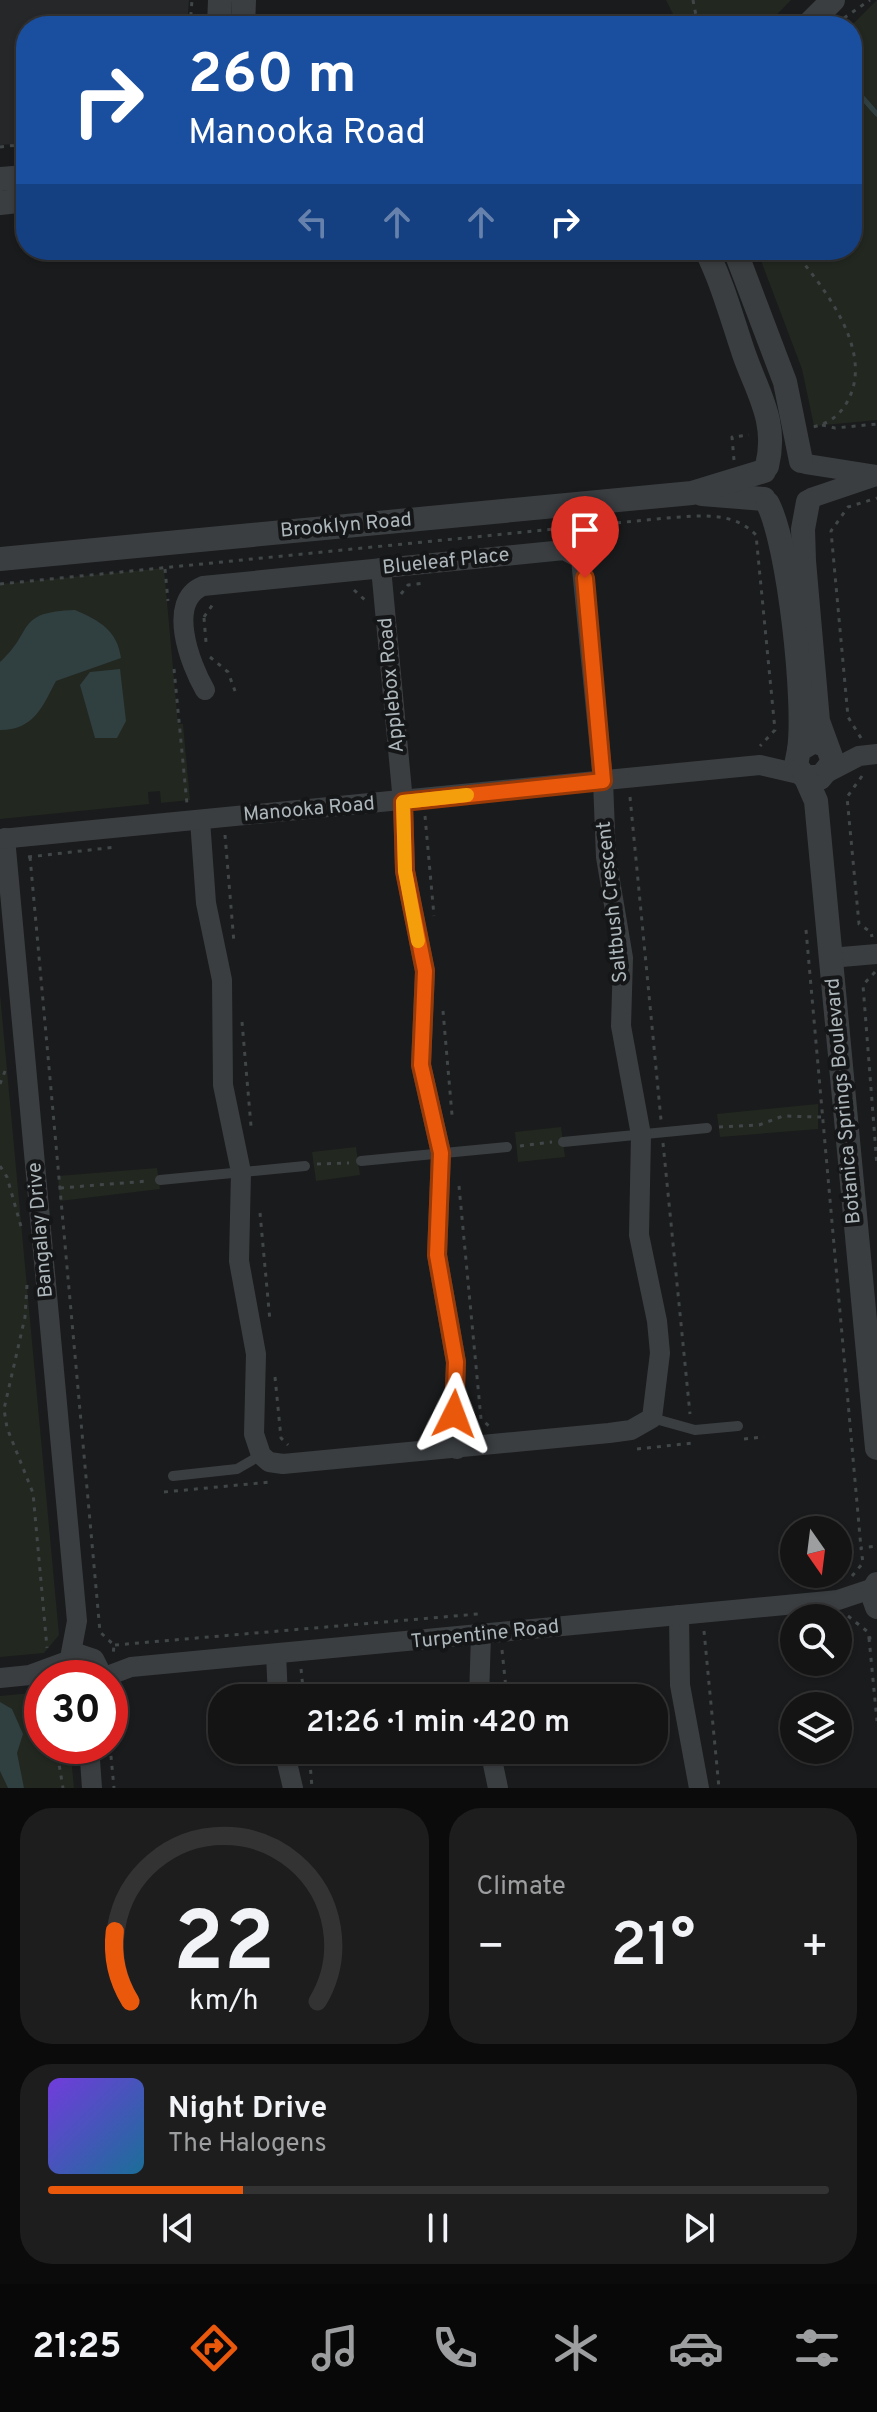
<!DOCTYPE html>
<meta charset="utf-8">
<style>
body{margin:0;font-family:Overpass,sans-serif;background:#1d1d1e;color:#f1f3f6;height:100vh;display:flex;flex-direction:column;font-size:30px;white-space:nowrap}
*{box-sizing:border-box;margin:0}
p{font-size:26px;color:#9d9ea0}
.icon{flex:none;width:44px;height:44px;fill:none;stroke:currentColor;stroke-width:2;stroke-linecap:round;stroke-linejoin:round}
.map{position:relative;height:1788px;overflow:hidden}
.details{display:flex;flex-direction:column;gap:20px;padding:20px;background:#0b0b0c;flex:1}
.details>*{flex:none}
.hud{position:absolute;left:16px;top:16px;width:846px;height:244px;border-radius:32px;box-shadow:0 2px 6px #0004,0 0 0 2px #333334;background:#1a4fa0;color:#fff;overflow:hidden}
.needle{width:52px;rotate:166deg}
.tools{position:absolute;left:780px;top:1516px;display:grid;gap:16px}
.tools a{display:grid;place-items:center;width:72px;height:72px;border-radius:50%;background:#141415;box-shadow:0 2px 6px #0004,0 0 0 2px #333334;font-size:40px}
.speed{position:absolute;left:24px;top:1660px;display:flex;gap:16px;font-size:40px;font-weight:700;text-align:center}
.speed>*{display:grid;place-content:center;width:104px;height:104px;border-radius:50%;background:#141415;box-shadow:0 2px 6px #0004,0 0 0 2px #333334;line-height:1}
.speed .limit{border:12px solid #d22;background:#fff;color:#111}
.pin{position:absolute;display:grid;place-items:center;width:68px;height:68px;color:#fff;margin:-82px -34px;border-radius:50% 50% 50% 0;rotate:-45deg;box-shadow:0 0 8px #0007}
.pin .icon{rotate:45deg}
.me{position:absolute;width:88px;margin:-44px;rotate:3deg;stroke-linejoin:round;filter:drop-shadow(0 0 6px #0008)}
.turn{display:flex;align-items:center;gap:28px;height:168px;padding:0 40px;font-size:36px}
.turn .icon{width:104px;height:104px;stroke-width:2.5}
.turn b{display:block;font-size:56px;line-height:68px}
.lanes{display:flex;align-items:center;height:76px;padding:0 40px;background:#0003;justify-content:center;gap:40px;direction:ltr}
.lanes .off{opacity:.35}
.big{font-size:60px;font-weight:600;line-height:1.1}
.details .tile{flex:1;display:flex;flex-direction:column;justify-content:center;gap:12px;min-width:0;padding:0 28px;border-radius:32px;background:#1d1d1e}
.details .dial{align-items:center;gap:0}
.dial svg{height:208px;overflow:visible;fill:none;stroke:#333334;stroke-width:7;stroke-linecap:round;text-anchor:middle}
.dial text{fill:#f1f3f6;stroke:none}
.song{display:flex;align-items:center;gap:24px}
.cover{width:96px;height:96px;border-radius:12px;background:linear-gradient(135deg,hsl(260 70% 55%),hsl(200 70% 35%))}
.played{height:8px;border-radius:4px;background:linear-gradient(90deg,#ea580c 25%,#333334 25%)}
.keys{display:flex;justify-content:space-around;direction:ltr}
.heat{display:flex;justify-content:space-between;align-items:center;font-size:44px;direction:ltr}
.details .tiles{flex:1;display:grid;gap:20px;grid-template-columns:1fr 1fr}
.tile:last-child{grid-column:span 2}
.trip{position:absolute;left:208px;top:1684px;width:460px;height:80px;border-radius:32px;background:#141415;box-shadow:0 2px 6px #0004,0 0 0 2px #333334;font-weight:600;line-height:80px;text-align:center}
.tabs{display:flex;height:128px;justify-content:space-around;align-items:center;background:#080808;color:#9d9ea0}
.tabs .icon{width:56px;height:56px}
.tabs .selected{color:#ea580c}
.tabs b{font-size:36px;color:#f1f3f6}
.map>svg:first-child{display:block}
.built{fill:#262729}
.green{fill:#222720}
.water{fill:#303f40}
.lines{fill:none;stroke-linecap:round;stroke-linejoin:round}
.stream{stroke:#303f40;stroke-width:5}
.path{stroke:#414648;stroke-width:3;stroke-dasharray:4 6;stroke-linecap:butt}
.service{stroke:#3b3e41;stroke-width:10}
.minor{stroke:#3b3e41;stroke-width:20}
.tertiary{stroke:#3b3e41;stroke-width:24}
.route-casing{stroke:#983908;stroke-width:20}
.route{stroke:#ea580c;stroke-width:14}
.slow{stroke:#f59e0b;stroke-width:14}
.labels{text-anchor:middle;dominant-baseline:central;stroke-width:8;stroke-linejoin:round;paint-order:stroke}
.street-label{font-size:20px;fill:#adb7bb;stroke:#151617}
</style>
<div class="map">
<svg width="877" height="1788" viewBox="0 0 877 1788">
<rect width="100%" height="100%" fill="#1a1b1c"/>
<path class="built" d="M 0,0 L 189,0 L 187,26 L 26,26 L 26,143 L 0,145 Z"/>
<g class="green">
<path d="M 666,0 L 791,0 L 766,26 L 679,26 Z"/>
<path d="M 877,0 L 877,420 L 814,426 L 802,369 L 757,250 L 852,250 L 851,26 Z"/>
<path d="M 164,568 L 178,724 L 183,724 L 190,800 L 161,803 L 160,791 L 148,792 L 149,804 L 0,819 L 0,584 Z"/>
<path d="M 0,994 L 59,1635 L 44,1653 L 0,1657 Z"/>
<path d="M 818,1104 L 818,1129 L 720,1137 L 717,1114 Z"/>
<path d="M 561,1127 L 565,1157 L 518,1162 L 515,1132 Z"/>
<path d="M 356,1147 L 360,1175 L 316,1181 L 312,1152 Z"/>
<path d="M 157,1168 L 160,1189 L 60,1201 L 58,1176 Z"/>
<path d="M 42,1692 L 42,1746 L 70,1746 L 74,1788 L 0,1788 L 0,1696 Z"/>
</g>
<g class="water">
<path d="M 75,610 C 100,621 117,630 121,658 L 56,681 C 42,707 34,730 0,730 L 0,662 C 35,631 14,612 75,610 Z"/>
<path d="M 120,669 L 126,721 L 117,738 L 95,738 L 80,685 L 90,672 Z"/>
<path d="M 0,1702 L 12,1709 L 23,1734 L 17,1753 L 24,1788 L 8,1788 L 0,1771 Z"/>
</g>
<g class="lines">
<path class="stream" d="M 852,86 L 877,114"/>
<g class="path">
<path d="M 693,0 L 698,26"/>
<path d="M 844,18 L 870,0"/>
<path d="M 190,26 L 192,0"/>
<path d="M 0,147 L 26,144"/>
<path d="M 793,250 C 824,288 877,353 846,404 C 839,416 826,425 812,427"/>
<path d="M 822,425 L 835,428 L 877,424"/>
<path d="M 734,460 L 732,437 L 749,435"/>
<path d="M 596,527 L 598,551"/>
<path d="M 165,569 L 168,601"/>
<path d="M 0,584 L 666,518 C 698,516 732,510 756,535 L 775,730 L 760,746"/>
<path d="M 354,590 L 366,601"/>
<path d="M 401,594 L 408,585 L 426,583"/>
<path d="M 204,617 L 213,604"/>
<path d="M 204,618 L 206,642"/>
<path d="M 210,657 L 228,672 L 235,691"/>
<path d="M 174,669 L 187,804"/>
<path d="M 861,738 L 848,717 L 831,531 L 848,507 L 877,498"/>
<path d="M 862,776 L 847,797 L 859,924 L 871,932 L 872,937"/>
<path d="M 630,797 L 661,1120"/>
<path d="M 425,816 L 434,916"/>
<path d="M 225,835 L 234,943"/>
<path d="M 28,857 L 116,847"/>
<path d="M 30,857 L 100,1632 L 114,1645 L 113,1656"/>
<path d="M 806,930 L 861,1548"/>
<path d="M 875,972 L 863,985 L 877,1166"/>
<path d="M 443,1011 L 452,1115"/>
<path d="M 242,1022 L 251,1126"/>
<path d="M 0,1084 L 7,1066"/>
<path d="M 719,1127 L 759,1125 L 783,1116 L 821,1117"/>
<path d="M 663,1143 L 690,1414"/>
<path d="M 520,1146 L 552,1142"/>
<path d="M 317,1164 L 349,1163"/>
<path d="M 0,1166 L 7,1177 L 22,1230"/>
<path d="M 459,1186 L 481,1419 L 489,1426"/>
<path d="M 60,1188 L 148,1181"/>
<path d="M 260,1213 L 270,1321"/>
<path d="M 27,1285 L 25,1317 L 4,1409 L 7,1428 L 33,1493 L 47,1648"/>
<path d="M 275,1377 L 281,1438 L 288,1445"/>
<path d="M 744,1439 L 764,1437"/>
<path d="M 637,1449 L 693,1443"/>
<path d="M 164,1492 L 271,1482"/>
<path d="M 852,1576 L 863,1563 L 861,1548 L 877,1546"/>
<path d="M 848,1616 L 868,1632 L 869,1638 L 877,1637"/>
<path d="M 704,1631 L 719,1788"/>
<path d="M 869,1638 L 877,1721"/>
<path d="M 115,1645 L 478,1614"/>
<path d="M 502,1650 L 507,1698"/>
<path d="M 301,1669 L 304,1698"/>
<path d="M 110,1700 L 118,1692"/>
<path d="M 56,1746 L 63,1788"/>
<path d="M 110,1746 L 114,1788"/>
<path d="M 309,1750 L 312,1788"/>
<path d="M 511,1750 L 513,1764"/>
</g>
<g class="service">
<path d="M 563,1142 L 707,1128"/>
<path d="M 361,1161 L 507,1147"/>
<path d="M 160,1180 L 305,1166"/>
<path d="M 652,1418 L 695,1430 L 738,1426"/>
<path d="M 173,1476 L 237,1469 L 261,1455"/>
</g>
<g class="minor">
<path d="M 806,464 L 877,475"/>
<path d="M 811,498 L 873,477"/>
<path d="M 381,568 L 403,802 L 405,871 L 425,971 L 421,1065 L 441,1153 L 437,1255 L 456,1362 L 454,1414 L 457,1449"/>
<path d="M 828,772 L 859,756 L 877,754"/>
<path d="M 200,820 L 206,903 L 222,980 L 223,1085 L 241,1172 L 239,1261 L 256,1354 L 254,1434 L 261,1455 L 269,1462 L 283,1464 L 609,1433 L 631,1430 L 652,1418 L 660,1353 L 657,1321 L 639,1235 L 641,1135 L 621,1026 L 623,958 L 606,857 L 603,781 L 581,559 L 564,550 L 203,586 C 166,601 190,664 205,690"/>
<path d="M 5,838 L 77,1621 L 70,1658"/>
<path d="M 0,839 L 760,765 L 803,775"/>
<path d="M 830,958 L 877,954"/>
<path d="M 679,1615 L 680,1685 L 699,1788"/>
<path d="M 276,1654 L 278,1698"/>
<path d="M 0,1678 L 30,1675 L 68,1661"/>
<path d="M 66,1678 L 68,1661 L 79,1654 L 94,1659 L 99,1669 L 97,1678"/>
<path d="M 102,1678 L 131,1667 L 838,1600 L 874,1588"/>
<path d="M 479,1698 L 481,1635"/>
<path d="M 89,1746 L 92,1788"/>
<path d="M 284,1750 L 293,1788"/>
<path d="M 490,1750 L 498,1788"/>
</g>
<g class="tertiary">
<path d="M 219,26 L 220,0"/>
<path d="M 243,26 L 244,0"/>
<path d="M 807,26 L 833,0"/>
<path d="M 0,179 L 26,177"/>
<path d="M 0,203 L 26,200"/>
<path d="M 706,250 C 723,284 732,319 744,354 C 758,394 778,422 767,466"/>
<path d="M 735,250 L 785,382 L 801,461"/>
<path d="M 702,494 L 764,499"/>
<path d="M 808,502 L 803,529 L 804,561 L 818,721 L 833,762 L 820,778 L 803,775 L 796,765 L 799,750 L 814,741 L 825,745"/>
<path d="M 768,504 C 789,546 806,703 799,750"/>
<path d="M 0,559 L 692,493 L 764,471"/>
<path d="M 805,776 L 816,801 L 877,1448"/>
<path d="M 877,1584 L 872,1593 L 877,1607"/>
</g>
</g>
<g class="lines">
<g class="route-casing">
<path id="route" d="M 454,1414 L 456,1362 L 437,1255 L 441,1153 L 421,1065 L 425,971 L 405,871 L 403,802 L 603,781 L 585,578"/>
</g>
<use href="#route" class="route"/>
<path class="slow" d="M 418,941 L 405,871 L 403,802 L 467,795"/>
</g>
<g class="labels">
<g class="street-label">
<text transform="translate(346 526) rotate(-5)">Brooklyn Road</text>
<text transform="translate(446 562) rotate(-6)">Blueleaf Place</text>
<text transform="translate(392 685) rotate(-95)">Applebox Road</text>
<text transform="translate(309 810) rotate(-5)">Manooka Road</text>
<text transform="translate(613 902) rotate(-96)">Saltbush Crescent</text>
<text transform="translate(844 1101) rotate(-95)">Botanica Springs Boulevard</text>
<text transform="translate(41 1230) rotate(-95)">Bangalay Drive</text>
<text transform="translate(485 1635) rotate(-6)">Turpentine Road</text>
</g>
</g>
</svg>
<div class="tools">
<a><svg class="needle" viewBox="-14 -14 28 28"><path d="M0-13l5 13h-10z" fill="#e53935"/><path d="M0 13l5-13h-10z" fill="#9d9ea0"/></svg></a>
<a><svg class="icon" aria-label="search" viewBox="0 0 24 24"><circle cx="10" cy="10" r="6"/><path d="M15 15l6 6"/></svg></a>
<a><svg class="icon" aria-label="layers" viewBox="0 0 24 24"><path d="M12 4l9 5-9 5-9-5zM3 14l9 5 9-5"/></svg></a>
</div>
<div class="speed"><div class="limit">30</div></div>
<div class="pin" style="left:585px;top:578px;background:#d93025"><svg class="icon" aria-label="arrive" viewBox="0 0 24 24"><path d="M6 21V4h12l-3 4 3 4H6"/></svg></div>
<svg class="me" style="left:454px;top:1414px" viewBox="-20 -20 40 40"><path d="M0-17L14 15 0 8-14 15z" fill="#ea580c" stroke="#fff" stroke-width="4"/></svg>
<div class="trip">21:26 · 1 min · 420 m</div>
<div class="hud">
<div class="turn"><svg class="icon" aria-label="right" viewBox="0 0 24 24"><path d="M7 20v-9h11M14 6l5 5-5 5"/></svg><div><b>260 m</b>Manooka Road</div></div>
<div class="lanes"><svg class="icon off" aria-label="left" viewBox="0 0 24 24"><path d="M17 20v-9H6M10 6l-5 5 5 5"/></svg><svg class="icon off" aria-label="ahead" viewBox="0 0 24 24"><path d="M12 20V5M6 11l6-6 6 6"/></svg><svg class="icon off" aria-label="ahead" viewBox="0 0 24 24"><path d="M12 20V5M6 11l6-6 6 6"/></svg><svg class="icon" aria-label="right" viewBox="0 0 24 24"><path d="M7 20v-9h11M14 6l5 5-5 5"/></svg></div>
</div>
</div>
<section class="details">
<div class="tiles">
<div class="tile dial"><svg viewBox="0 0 100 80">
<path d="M14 69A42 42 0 1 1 86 69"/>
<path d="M14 69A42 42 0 0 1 8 42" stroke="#ea580c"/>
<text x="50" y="56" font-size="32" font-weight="700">22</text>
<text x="50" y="72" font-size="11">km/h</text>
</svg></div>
<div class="tile"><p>Climate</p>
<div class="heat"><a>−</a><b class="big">21°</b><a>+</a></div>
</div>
<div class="tile">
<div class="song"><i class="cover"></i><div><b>Night Drive</b><p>The Halogens</p></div></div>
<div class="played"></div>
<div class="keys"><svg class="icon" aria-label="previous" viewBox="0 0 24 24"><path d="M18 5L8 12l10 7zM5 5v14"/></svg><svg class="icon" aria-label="pause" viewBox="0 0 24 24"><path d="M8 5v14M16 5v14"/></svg><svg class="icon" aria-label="next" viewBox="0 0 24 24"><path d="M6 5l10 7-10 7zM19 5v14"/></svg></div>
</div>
</div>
</section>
<nav class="tabs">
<b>21:25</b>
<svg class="icon selected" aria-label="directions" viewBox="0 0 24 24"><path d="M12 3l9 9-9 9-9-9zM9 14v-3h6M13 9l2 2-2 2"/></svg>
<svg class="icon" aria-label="music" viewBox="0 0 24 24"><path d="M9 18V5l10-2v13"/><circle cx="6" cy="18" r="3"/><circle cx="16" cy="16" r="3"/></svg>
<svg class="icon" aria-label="phone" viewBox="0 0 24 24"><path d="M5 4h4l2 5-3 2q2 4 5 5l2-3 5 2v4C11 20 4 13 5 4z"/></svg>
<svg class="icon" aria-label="climate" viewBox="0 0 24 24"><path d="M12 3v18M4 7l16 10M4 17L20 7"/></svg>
<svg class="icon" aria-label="car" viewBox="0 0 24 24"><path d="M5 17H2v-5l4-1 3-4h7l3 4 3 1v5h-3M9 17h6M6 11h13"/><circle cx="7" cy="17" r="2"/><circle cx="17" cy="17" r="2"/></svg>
<svg class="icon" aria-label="filters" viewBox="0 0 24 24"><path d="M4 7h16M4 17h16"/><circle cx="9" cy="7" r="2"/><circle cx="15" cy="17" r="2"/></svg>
</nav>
